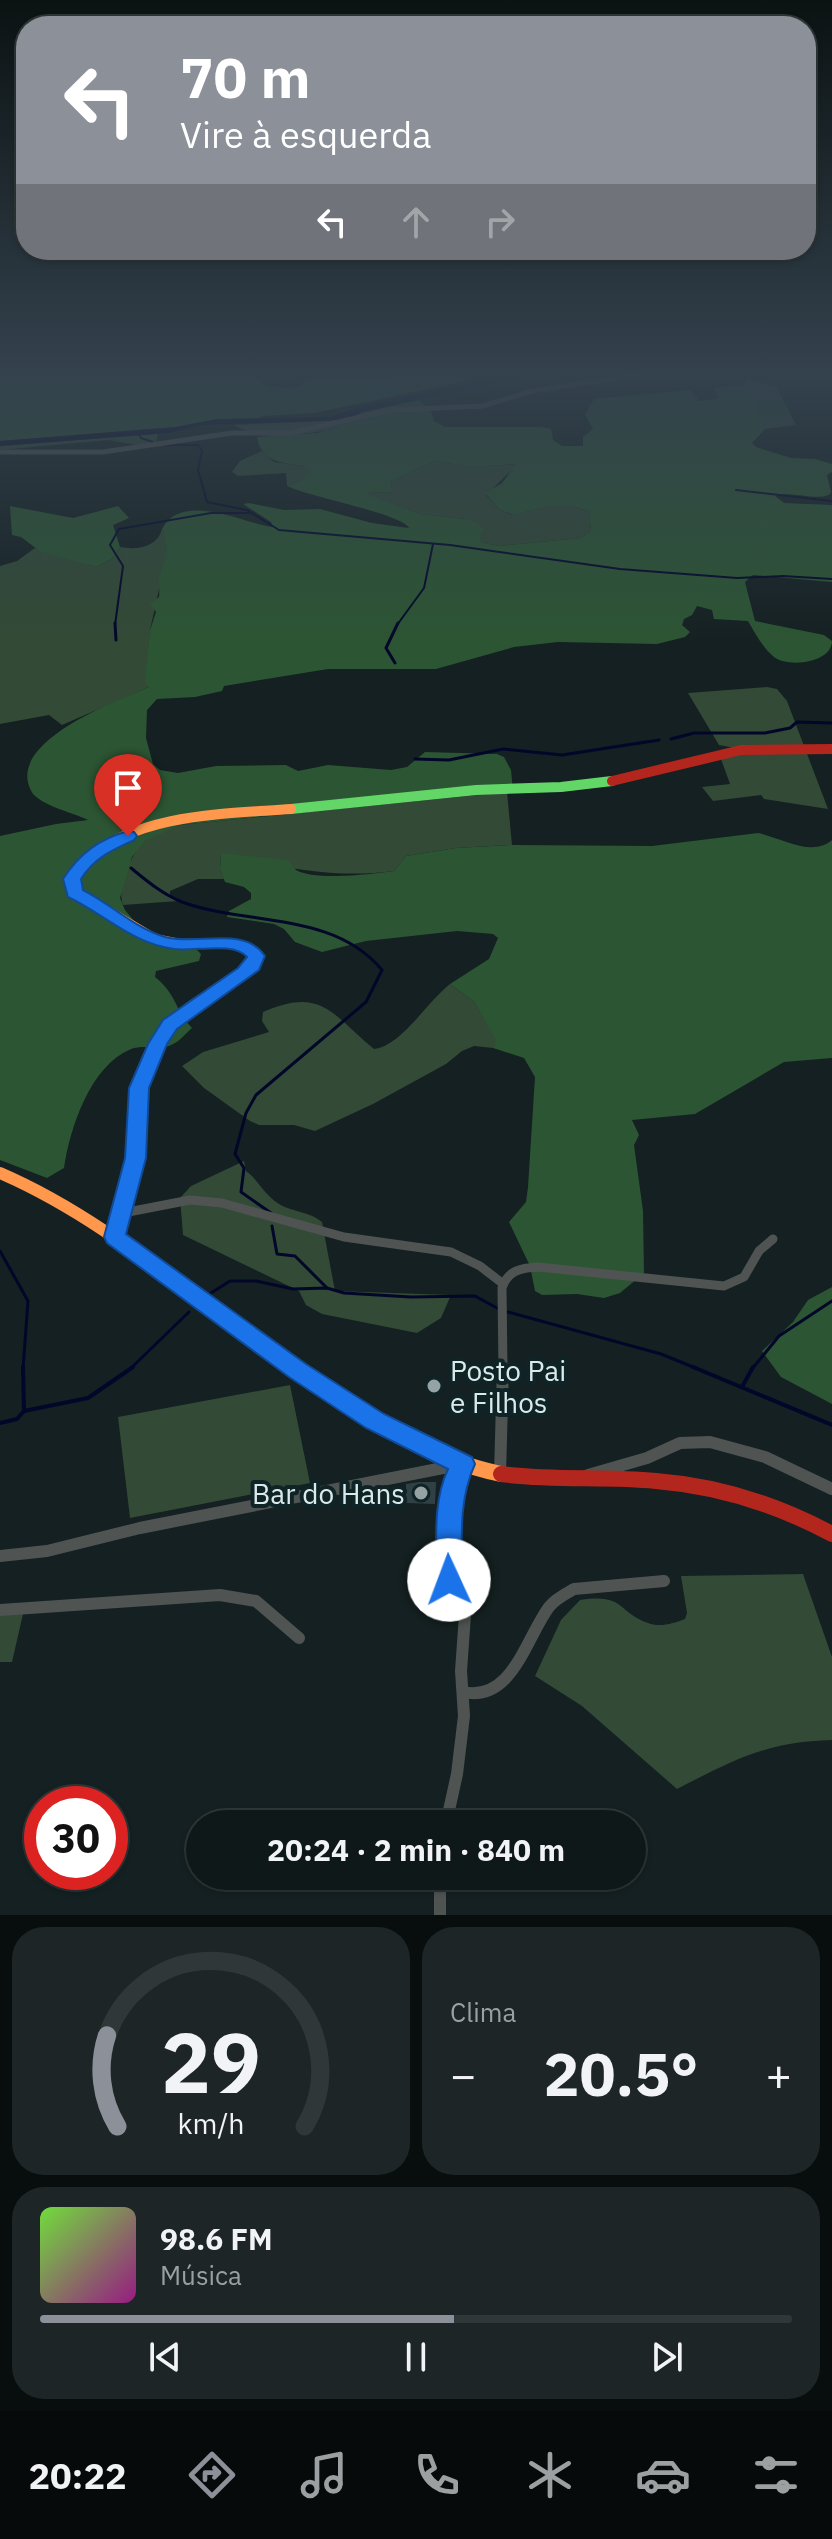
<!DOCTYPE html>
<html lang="pt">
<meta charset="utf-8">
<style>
body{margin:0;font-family:"IBM Plex Sans",sans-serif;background:#1d2526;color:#f1f3f6;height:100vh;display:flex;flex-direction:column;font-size:30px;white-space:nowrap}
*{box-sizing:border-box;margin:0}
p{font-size:26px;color:#9ba0a2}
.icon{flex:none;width:44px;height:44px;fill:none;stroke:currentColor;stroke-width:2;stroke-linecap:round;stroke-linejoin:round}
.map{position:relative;height:1915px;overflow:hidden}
.side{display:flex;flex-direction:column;gap:12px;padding:12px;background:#080d0e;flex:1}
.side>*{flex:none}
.top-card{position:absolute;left:16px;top:16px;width:800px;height:244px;border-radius:32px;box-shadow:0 2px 6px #0004,0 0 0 2px #2f3738;background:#8c9099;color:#fff;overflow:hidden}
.speed{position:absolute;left:24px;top:1786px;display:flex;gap:16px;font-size:40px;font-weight:700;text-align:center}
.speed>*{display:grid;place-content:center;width:104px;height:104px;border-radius:50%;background:#0f1819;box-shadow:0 2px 6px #0004,0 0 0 2px #2f3738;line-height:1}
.speed .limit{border:12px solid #d22;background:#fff;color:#111}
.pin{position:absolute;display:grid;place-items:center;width:68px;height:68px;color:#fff;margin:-82px -34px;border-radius:50% 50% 50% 0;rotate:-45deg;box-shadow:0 0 8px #0007}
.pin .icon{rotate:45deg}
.me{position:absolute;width:88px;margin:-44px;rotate:358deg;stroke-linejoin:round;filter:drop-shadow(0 0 6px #0008)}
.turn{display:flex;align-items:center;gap:28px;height:168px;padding:0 32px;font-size:36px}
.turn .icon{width:104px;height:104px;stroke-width:2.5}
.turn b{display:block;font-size:56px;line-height:68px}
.lanes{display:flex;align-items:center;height:76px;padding:0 32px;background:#0003;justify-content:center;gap:40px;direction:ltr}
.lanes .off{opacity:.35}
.big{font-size:60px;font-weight:800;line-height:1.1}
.side .tile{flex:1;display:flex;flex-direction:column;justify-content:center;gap:12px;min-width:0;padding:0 28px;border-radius:32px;background:#1d2526}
.side .dial{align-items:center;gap:0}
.dial svg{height:208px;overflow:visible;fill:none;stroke:#2f3738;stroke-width:7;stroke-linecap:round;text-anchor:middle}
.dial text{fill:#f1f3f6;stroke:none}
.song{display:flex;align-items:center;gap:24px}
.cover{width:96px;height:96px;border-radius:12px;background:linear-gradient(135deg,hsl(100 70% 55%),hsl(310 70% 35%))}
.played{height:8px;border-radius:4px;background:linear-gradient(90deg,#8c9099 55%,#2f3738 55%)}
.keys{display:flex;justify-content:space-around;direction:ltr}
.heat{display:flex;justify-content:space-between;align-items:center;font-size:44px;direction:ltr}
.side .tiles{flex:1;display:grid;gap:12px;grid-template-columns:1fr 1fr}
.tile:last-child{grid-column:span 2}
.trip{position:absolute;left:186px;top:1810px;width:460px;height:80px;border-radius:40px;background:#0f1819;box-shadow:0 2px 6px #0004,0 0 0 2px #2f3738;font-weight:800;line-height:80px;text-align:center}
.dock{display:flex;height:128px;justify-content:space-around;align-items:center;background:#060a0a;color:#9ba0a2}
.dock .icon{width:56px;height:56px}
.dock .selected{color:#8c9099}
.dock b{font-size:36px;color:#f1f3f6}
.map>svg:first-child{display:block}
.green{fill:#324a36}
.forest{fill:#2c5533;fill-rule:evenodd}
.water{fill:#02072a}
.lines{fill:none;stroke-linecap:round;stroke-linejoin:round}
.stream-far2{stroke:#02072a;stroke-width:2}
.stream-far1{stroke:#02072a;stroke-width:3}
.stream{stroke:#02072a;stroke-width:4}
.building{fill:#314044}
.street-far2{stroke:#4f5453;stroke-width:5}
.street-far1{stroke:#4f5453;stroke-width:9}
.street{stroke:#4f5453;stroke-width:12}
.fast-far1{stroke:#63d668;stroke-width:10}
.fast{stroke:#63d668;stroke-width:12}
.slow-far2{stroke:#ff974d;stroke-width:10}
.slow-far1{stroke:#ff974d;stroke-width:12}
.slow{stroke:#ff974d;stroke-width:16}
.jam-far1{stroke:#b3261e;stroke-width:10}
.jam{stroke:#b3261e;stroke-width:16}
.route{fill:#1a73e8;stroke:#114b97;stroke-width:2}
.poi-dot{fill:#96a3a4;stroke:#0e2427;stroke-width:3}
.labels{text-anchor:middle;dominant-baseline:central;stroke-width:8;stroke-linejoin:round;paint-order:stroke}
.near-poi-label{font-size:28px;fill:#dce9eb;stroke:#0e2427;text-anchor:start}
</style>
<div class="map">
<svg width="832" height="1915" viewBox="0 0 832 1915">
<rect width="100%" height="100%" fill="#142021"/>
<g class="green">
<path d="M 747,379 L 776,386 L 796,425 L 765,429 L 756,408 L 743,389 L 714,388 L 744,385 Z"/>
<path d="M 419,400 L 426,407 C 366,417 305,445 245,433 L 247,431 L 233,425 L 346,420 L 363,412 Z"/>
<path d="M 158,434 L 156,442 L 137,445 L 108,440 L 0,450 L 0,446 Z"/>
<path d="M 262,451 L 274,462 L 303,466 L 309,472 L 303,479 L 287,486 L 286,473 L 238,476 L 232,472 L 240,461 Z"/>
<path d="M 435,461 L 471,467 L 518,464 L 486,495 L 500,510 L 512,515 L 551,506 L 572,506 L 589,511 L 591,531 L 580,538 L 499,546 L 481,542 L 466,519 L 420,514 L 363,493 L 393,492 L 390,482 Z"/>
<path d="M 162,529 L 166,538 L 166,558 L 150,630 L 149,687 L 62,725 L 49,715 L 0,724 L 0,566 L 17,561 L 35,548 L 97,567 L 112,559 L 120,547 C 136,550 157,548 162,529 Z"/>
<path d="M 767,687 L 777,689 L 787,701 L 828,809 L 764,799 L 761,795 L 713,801 L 702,787 L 730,784 L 721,759 L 748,753 L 746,750 L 719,745 L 688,693 Z"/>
<path d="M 507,792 L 512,845 L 456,848 L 406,856 L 394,871 C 334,879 280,867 221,854 L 220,869 L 224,879 L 198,879 L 170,891 L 170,895 L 179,901 L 123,905 C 116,887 131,855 144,841 C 153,833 167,829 179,825 Z"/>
<path d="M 450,984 L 474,1002 L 497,1040 L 493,1048 L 474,1046 L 462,1051 L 446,1064 L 373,1104 L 315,1131 L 294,1125 L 259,1125 L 250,1121 L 204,1088 L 182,1066 L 203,1052 L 269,1032 L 262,1021 L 263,1012 C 323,986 332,1015 374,1049 C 401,1046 427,1002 450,984 Z"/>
<path d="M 244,1161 L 246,1171 C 257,1178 264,1195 279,1204 C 292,1212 311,1212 322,1222 L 335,1291 L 451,1295 L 441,1318 L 417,1333 L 322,1314 L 306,1305 L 299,1291 L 183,1235 L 180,1198 L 191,1186 Z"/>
<path d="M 290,1385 L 310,1483 L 130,1518 L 118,1417 Z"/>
<path d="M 803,1574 L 832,1657 L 832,1740 C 765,1742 734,1760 677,1789 L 582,1706 L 535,1676 L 561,1620 L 580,1600 C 625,1593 617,1612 648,1623 C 660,1628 674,1623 685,1619 L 687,1613 L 681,1576 Z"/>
<path d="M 23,1614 L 12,1662 L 0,1662 L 0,1615 Z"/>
</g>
<g class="forest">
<path d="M 0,375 L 255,375 C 262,390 286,389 301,386 L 306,378 L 474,375 L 460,382 L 314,413 L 263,416 L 253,420 L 217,419 L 176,427 L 0,441 Z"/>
<path d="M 714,388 L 743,389 L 752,399 L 765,429 L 752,443 L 756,447 L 791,458 L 815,459 L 832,464 L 832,472 L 827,475 L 831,492 L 829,495 C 811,501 793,490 775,496 L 784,503 L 832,505 L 832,582 L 753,575 L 745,582 L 755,621 L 824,635 L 832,641 C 832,663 788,668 774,657 C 763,648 755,633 748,621 L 714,619 L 712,610 L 697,606 L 692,615 L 684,619 L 682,625 L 690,632 L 685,637 L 657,644 L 558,642 L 514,647 L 436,669 L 328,669 L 224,686 L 222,691 L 195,697 L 157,699 L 147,710 L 146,738 L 153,764 L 160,770 L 178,773 L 216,766 L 286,765 L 298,771 L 328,765 L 391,770 L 407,767 L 425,752 L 497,754 L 504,757 L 511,770 L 513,791 L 179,825 L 145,841 L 132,857 L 120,898 L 125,910 L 145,934 L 194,947 L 201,954 L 199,961 L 156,971 L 155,977 C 176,993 175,1010 192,1028 C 186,1033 180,1041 173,1044 C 162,1051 144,1044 131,1049 C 90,1066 70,1128 64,1168 L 47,1178 L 0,1160 L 0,836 L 56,824 L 88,820 C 72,812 47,808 33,794 C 0,743 119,700 149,687 L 145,681 L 150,630 L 156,612 L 150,604 L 159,597 C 160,589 158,583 160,576 C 165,560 170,546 162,529 C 182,490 245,524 273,527 L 271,522 L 243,504 L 249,503 L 284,510 L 320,509 L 372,523 L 409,528 C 403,514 309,497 287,486 L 303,479 L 308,472 L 303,466 C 282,463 261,462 257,437 L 317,433 L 381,415 L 426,407 L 431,411 L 434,421 L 445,427 L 541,427 L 551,429 L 553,440 L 562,446 L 583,446 L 583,437 L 593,429 L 585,415 L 594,399 L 690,390 L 699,401 L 719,399 ZM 435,461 L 471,467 L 516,464 L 502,483 L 485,493 L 500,510 L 513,515 L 551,506 L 572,506 L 589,511 L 591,531 L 580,538 L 499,546 L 481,542 L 479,535 L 484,530 L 477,523 L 466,519 L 420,514 L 365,493 L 393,492 L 390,482 Z"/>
<path d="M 118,506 L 129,518 L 113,525 L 120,547 L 112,559 L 97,567 L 41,552 L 21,537 L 12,535 L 10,506 L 73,518 Z"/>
<path d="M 758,833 C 780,837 812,858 832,840 L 832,1058 L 784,1062 L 695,1114 L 632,1120 L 639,1135 L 634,1145 L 643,1211 L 644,1273 L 620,1293 L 604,1298 L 577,1294 L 542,1295 L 535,1291 L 530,1266 L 509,1222 L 526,1202 L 528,1187 L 535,1077 L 524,1058 L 493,1048 L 496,1040 L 474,1002 L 450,984 L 489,959 L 498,938 L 493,934 L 457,931 L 366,941 L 322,952 L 295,942 L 284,929 L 274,924 L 227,917 L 229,911 L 251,899 L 251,893 L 244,887 L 225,882 L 220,869 L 221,853 L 288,860 C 291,863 293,867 296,870 C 314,881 374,874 394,871 L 406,856 L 456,848 L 512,845 L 652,846 Z"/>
<path d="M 832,1287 L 832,1404 L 781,1377 L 762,1351 L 793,1322 L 808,1300 Z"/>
</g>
<path class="water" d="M 506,375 L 531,375 L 363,412 L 346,420 L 203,425 L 169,433 L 0,446 L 0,441 L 176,427 L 217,419 L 330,417 L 361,406 Z"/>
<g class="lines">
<g class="stream-far2">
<path d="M 139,434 L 141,438 L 156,443"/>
<path d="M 166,445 L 198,445 L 202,451 L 198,470 L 207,502 L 247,510 L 279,530 L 450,545 L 620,569 L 737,578 L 783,576 L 832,579"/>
<path d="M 736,490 L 832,501"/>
<path d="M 115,625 L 123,566 L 110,545 L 119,529 L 211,513 L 249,513"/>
<path d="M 397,625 L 424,588 L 433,544"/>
</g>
<g class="stream-far1">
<path d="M 115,623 L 116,640"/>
<path d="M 395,663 L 386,648 L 398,623"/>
<path d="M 671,739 L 694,733 L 765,733 L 790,728 L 797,722 L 832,723"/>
<path d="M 415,759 L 449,760 L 503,749 L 562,755 L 659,740"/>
<path d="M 131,868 C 147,881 162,894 182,902 C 248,926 333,911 382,970 L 366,1002 L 256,1095 L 246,1113 L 235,1154 L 244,1168 L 241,1192 L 271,1213"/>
<path d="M 272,1226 L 277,1254 L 295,1256 L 327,1288"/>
<path d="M 0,1251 L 28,1301 L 23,1369"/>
<path d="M 211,1293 L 230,1281 L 256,1281 L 293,1289 L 327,1288 L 344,1293 L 411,1297 L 475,1296 L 497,1308"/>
<path d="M 508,1312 L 661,1354 L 698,1369"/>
<path d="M 130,1369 L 189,1312"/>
<path d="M 752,1369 L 779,1336 L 832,1301"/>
</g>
<g class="stream">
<path d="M 23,1367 L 24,1411"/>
<path d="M 693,1367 L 832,1425"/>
<path d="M 742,1387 L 753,1367"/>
<path d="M 0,1423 L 17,1419 L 24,1411 L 88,1398 L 133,1367"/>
</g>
</g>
<path class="building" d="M 419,1482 L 436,1482 L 435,1504 L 406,1503 L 406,1484 Z"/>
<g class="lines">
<path class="street-far2" d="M 0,452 L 103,452 L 232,433 L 290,433 L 391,410 L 483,406 L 532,391 L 638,375"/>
<g class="street-far1">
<path d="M 123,1213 L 190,1200 L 222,1203 L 344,1237 L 451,1252 L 480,1266 L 502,1283"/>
<path d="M 503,1369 L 502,1288 C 508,1270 521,1268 538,1267 L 724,1286 L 744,1277 L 759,1251 L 773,1239"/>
</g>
<g class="street">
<path d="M 500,1474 L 503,1367"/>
<path d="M 588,1475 L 647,1458 L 680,1443 L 710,1442 L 765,1457 L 832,1489"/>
<path d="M 0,1556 L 47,1551 L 140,1528 L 458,1465"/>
<path d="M 0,1610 L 220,1595 L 256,1601 L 299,1638"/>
<path d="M 463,1692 C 512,1703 526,1638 549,1607 C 555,1599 565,1594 574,1589 L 664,1581"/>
<path d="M 446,1824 L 457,1774 L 464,1716 L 461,1671 L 465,1615 L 451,1588 L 448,1566 L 450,1503 L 462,1465"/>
<path d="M 440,1876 L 440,1915"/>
</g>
<g class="fast-far1">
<path d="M 291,809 L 476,790 L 561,787 L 612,781"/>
<path d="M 213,943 L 236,944 L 248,949"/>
</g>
<path class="fast" d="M 115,1237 L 136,1158 L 139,1088 L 158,1044 L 170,1025 L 191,1007 L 253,966 L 256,956 L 245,947"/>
<path class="slow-far2" d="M 213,943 L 180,944 L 155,939 L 73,890 L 71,887 C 75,878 78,867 86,860 C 139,813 225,814 291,809"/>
<path class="slow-far1" d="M 0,1173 C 109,1220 197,1303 295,1369"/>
<path class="slow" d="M 292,1367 C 355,1410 425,1459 501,1474"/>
<path class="jam-far1" d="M 612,781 L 741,750 L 832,749"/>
<path class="jam" d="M 501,1474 C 553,1481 604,1476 656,1481 C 719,1486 776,1504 832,1534"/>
</g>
<linearGradient id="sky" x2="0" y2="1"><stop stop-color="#0b1212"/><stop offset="0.58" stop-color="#34424e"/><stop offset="1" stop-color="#34424e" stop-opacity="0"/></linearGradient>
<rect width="832" height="643" fill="url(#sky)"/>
<path class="route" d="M 128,831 L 134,832 L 137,836 L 134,840 C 112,850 94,858 81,879 L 83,890 C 111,904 134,928 165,937 C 197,946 244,925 265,956 L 259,970 L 177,1029 L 167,1044 L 149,1088 L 146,1158 L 126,1234 L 306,1364 L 384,1414 L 472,1457 L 475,1464 C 458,1501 462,1540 462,1580 L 458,1589 L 449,1592 L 440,1589 L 436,1580 C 437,1543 432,1503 448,1469 L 366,1428 L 289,1377 L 107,1243 L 104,1237 L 125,1158 L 129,1088 L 148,1044 L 163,1020 L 238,968 L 247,957 C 233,941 194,952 174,949 C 133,944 104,914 68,897 L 63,879 C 79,854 99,839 128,831 Z"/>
<g class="poi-dot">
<circle cx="434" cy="1386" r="8"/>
<circle cx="421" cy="1493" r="8"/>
</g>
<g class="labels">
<g class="near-poi-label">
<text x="450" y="1370">Posto Pai<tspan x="450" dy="32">e Filhos</tspan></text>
<text x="405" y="1493" text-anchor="end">Bar do Hans</text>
</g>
</g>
</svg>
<div class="speed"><div class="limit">30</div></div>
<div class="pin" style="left:128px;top:836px;background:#d93025"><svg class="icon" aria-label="arrive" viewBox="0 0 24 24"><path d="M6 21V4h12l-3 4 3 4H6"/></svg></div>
<svg class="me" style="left:449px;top:1580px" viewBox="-20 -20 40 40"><circle r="19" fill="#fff"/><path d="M0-13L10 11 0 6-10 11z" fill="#1a73e8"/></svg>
<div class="trip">20:24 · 2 min · 840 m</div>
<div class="top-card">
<div class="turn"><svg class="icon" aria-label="left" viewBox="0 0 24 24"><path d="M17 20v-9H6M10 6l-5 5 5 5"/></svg><div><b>70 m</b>Vire à esquerda</div></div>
<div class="lanes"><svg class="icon" aria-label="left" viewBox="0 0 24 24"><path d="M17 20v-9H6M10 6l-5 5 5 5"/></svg><svg class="icon off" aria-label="ahead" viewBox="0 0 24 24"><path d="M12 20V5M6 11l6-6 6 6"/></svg><svg class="icon off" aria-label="right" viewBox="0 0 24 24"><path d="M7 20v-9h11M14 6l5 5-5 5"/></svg></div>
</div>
</div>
<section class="side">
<div class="tiles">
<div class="tile dial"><svg viewBox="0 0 100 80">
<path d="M14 69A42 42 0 1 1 86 69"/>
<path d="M14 69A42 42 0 0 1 10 34" stroke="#8c9099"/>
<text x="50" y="56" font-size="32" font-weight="700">29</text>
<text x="50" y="72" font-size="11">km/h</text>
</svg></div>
<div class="tile"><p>Clima</p>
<div class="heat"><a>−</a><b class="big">20.5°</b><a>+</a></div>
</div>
<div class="tile">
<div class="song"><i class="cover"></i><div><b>98.6 FM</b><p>Música</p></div></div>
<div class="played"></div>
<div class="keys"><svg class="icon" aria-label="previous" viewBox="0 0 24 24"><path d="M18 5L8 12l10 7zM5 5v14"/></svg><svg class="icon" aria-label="pause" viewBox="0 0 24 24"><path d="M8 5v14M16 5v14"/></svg><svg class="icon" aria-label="next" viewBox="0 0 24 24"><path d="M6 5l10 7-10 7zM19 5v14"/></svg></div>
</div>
</div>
</section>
<nav class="dock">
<b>20:22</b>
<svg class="icon selected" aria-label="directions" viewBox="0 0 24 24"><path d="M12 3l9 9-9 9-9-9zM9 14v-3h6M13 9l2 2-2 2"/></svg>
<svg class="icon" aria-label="music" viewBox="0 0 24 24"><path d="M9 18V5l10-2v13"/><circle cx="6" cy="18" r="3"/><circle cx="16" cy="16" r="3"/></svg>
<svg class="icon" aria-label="phone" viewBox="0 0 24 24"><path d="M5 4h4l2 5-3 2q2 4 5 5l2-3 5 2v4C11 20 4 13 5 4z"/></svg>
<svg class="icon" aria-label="climate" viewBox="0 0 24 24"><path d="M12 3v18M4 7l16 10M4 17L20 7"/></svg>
<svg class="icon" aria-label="car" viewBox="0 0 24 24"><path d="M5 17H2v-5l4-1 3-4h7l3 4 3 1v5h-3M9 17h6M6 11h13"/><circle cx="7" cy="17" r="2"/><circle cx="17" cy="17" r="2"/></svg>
<svg class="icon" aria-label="filters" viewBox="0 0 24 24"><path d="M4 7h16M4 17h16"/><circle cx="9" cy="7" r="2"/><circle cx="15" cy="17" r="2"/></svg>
</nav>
